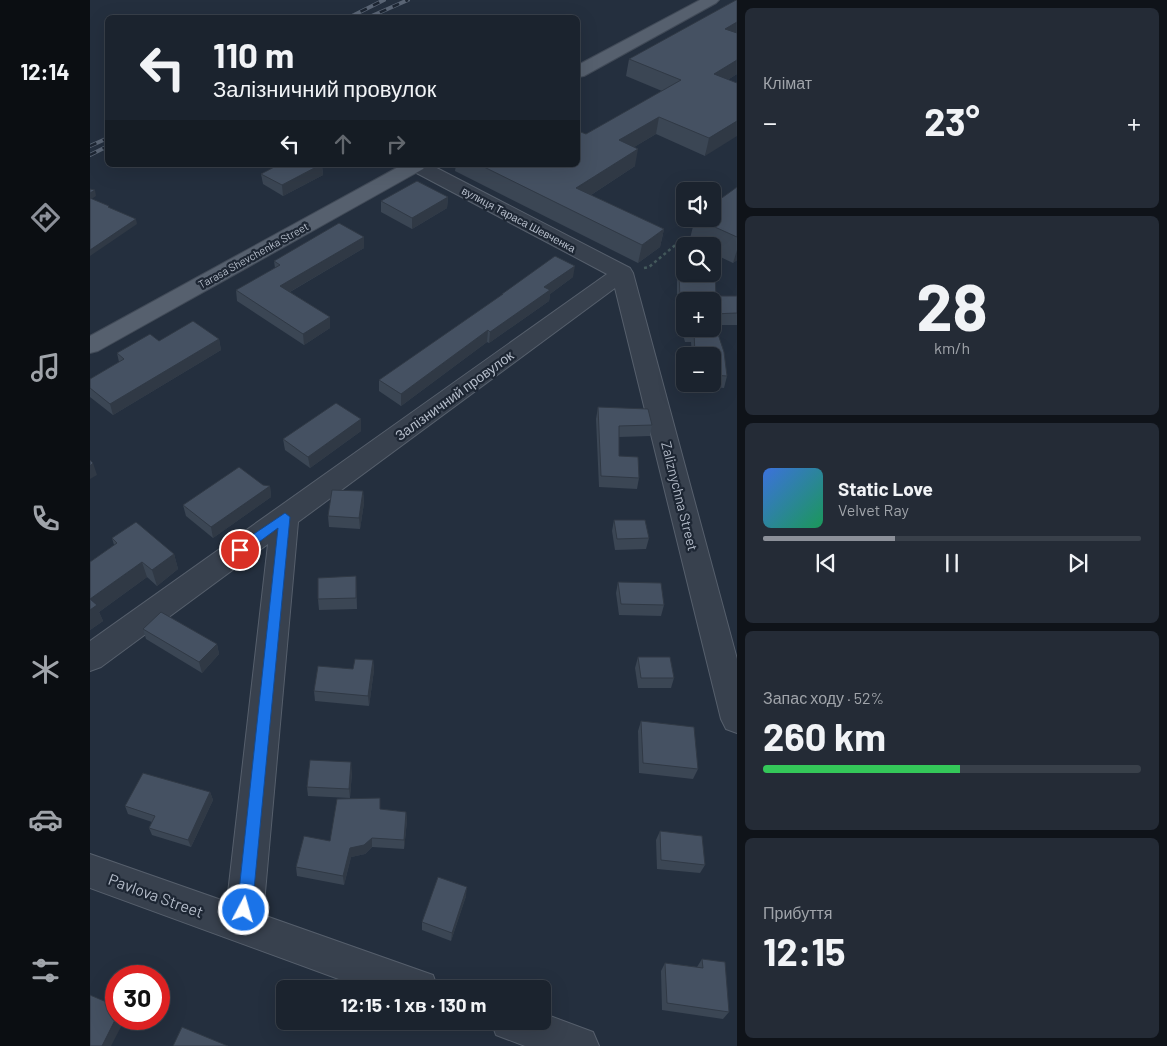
<!DOCTYPE html>
<html lang="uk">
<meta charset="utf-8">
<style>
body{margin:0;font-family:Barlow,sans-serif;background:#242b36;color:#f1f3f6;height:100vh;display:flex;flex-direction:column;font-size:19px;white-space:nowrap}
*{box-sizing:border-box;margin:0}
p{font-size:16px;color:#a0a4aa}
.icon{flex:none;width:28px;height:28px;fill:none;stroke:currentColor;stroke-width:2;stroke-linecap:round;stroke-linejoin:round}
.map{position:relative;flex:1;overflow:hidden}
.side{display:flex;flex-direction:column;gap:8px;padding:8px;background:#0f1319;width:430px}
.side>*{flex:none}
.banner{position:absolute;left:15px;top:15px;width:475px;height:152px;border-radius:8px;box-shadow:0 5px 20px #0002,0 0 0 1px #39404a;background:#1b232e;color:#f1f3f6;overflow:hidden}
.fabs{position:absolute;left:586px;top:182px;display:grid;gap:10px}
.fabs a{display:grid;place-items:center;width:45px;height:45px;border-radius:8px;background:#1b232e;box-shadow:0 5px 20px #0002,0 0 0 1px #39404a;font-size:25px}
.speed{position:absolute;left:15px;top:965px;display:flex;gap:10px;font-size:25px;font-weight:700;text-align:center}
.speed>*{display:grid;place-content:center;width:65px;height:65px;border-radius:50%;background:#1b232e;box-shadow:0 5px 20px #0002,0 0 0 1px #39404a;line-height:1}
.speed .limit{border:8px solid #d22;background:#fff;color:#111}
.pin{position:absolute;display:grid;place-items:center;width:42px;height:42px;color:#fff;margin:-21px;border:2px solid #fff;border-radius:50%;box-shadow:0 1px 5px #0007}
.me{position:absolute;width:55px;margin:-28px;rotate:6deg;stroke-linejoin:round;filter:drop-shadow(0 0 4px #0008)}
.turn{display:flex;align-items:center;gap:18px;height:105px;padding:0 25px;font-size:22px}
.turn .icon{width:65px;height:65px;stroke-width:2.5}
.turn b{display:block;font-size:35px;line-height:42px}
.lanes{display:flex;align-items:center;height:48px;padding:0 25px;background:#0003;justify-content:center;gap:25px;direction:ltr}
.lanes .off{opacity:.35}
.big{font-size:38px;font-weight:700;line-height:1.1}
.side .card{flex:1;display:flex;flex-direction:column;justify-content:center;gap:8px;min-width:0;padding:0 18px;border-radius:8px;background:#242b36}
.side .dial{align-items:center;gap:0}
.dial b{font-size:65px;line-height:1}
.song{display:flex;align-items:center;gap:15px}
.cover{width:60px;height:60px;border-radius:8px;background:linear-gradient(135deg,hsl(220 70% 55%),hsl(150 70% 35%))}
.played{height:5px;border-radius:2px;background:linear-gradient(90deg,#8c9099 35%,#39404a 35%)}
.keys{display:flex;justify-content:space-around;direction:ltr}
.heat{display:flex;justify-content:space-between;align-items:center;font-size:28px;direction:ltr}
.charge{height:8px;border-radius:4px;background:linear-gradient(90deg,#34c759 52%,#39404a 0)}
.trip{position:absolute;left:186px;top:980px;width:275px;height:50px;border-radius:8px;background:#1b232e;box-shadow:0 5px 20px #0002,0 0 0 1px #39404a;font-weight:700;line-height:50px;text-align:center}
main{display:flex;flex:1;min-height:0}
.menu{display:flex;flex-direction:column;width:90px;justify-content:space-around;align-items:center;background:#0b0e12;color:#a0a4aa}
.menu .icon{width:35px;height:35px}
.menu .selected{color:#8c9099}
.menu b{font-size:22px;color:#f1f3f6}
.map>svg:first-child{display:block}
.lines{fill:none;stroke-linecap:round;stroke-linejoin:round}
.minor-casing{stroke:#565f6c;stroke-width:2}
.major-casing{stroke:#414a57;stroke-width:2}
.path{stroke:#44595c;stroke-width:2.5;stroke-dasharray:3 3;stroke-linecap:butt}
.minor{fill:#38414e;fill-rule:evenodd}
.major{fill:#56606e;fill-rule:evenodd}
.rail-casing{stroke:#5a6575;stroke-width:4}
.rail{stroke:#1d2633;stroke-width:2.5;stroke-dasharray:7;stroke-linecap:butt}
.wall{fill:#3b4654;fill-rule:evenodd}
.shaded-wall{fill:#303945}
.building{fill:#455162;stroke:#303945}
.route{fill:#1a73e8;stroke:#114b97}
.labels{text-anchor:middle;dominant-baseline:central;stroke-width:4.5;stroke-linejoin:round;paint-order:stroke}
.far-street-label{font-size:11px;fill:#b4bcc9;stroke:#1d2633}
.street-label{font-size:14px;fill:#b4bcc9;stroke:#1d2633}
.near-street-label{font-size:16px;fill:#b4bcc9;stroke:#1d2633}
</style>
<main>
<nav class="menu">
<b>12:14</b>
<svg class="icon selected" aria-label="directions" viewBox="0 0 24 24"><path d="M12 3l9 9-9 9-9-9zM9 14v-3h6M13 9l2 2-2 2"/></svg>
<svg class="icon" aria-label="music" viewBox="0 0 24 24"><path d="M9 18V5l10-2v13"/><circle cx="6" cy="18" r="3"/><circle cx="16" cy="16" r="3"/></svg>
<svg class="icon" aria-label="phone" viewBox="0 0 24 24"><path d="M5 4h4l2 5-3 2q2 4 5 5l2-3 5 2v4C11 20 4 13 5 4z"/></svg>
<svg class="icon" aria-label="climate" viewBox="0 0 24 24"><path d="M12 3v18M4 7l16 10M4 17L20 7"/></svg>
<svg class="icon" aria-label="car" viewBox="0 0 24 24"><path d="M5 17H2v-5l4-1 3-4h7l3 4 3 1v5h-3M9 17h6M6 11h13"/><circle cx="7" cy="17" r="2"/><circle cx="17" cy="17" r="2"/></svg>
<svg class="icon" aria-label="filters" viewBox="0 0 24 24"><path d="M4 7h16M4 17h16"/><circle cx="9" cy="7" r="2"/><circle cx="15" cy="17" r="2"/></svg>
</nav>
<div class="map">
<svg width="647" height="1046" viewBox="0 0 647 1046">
<rect width="100%" height="100%" fill="#242f3e"/>
<g class="lines">
<g class="minor-casing">
<g id="minor">
<path d="M 316,165 L 341,165 L 540,268 L 543,273 L 647,659 L 647,733 L 636,729 L 631,719 L 525,288 L 208,522 L 173,915 L 343,975 L 348,989 L 276,989 L 0,888 L 0,854 L 137,902 L 178,544 L 11,667 L 0,671 L 0,641 L 517,274 L 319,169 Z"/>
<path d="M 452,1013 L 503,1032 L 509,1046 L 435,1046 L 406,1035 L 401,1021 L 452,1021 Z"/>
</g>
</g>
<g class="major-casing">
<g id="major">
<path d="M 610,0 L 629,0 L 626,3 L 494,76 L 488,77 L 488,65 Z"/>
<path d="M 312,165 L 336,165 L 333,169 L 8,351 L 0,353 L 0,336 Z"/>
</g>
</g>
<path class="path" d="M 554,268 L 559,267 L 589,242"/>
<use href="#minor" class="minor"/>
<use href="#major" class="major"/>
<g class="rail-casing">
<g id="rail">
<path d="M 258,18 L 294,0"/>
<path d="M 277,18 L 318,0"/>
<path d="M 0,146 L 18,138"/>
<path d="M 0,155 L 18,146"/>
</g>
</g>
<use href="#rail" class="rail"/>
</g>
<g class="wall">
<path d="M 647,0 L 647,74 L 639,79 L 615,156 L 566,134 L 544,147 L 545,166 L 501,195 L 574,229 L 570,247 L 548,263 L 365,171 L 366,165 L 488,165 L 496,134 L 572,91 L 536,76 L 539,59 Z"/>
<path d="M 188,165 L 232,165 L 233,175 L 193,196 L 173,184 L 171,174 Z"/>
<path d="M 647,187 L 647,260 L 643,263 L 622,253 L 622,246 L 608,246 L 599,242 L 605,219 L 622,219 Z"/>
<path d="M 358,197 L 357,208 L 322,229 L 291,212 L 291,201 Z"/>
<path d="M 274,237 L 274,248 L 200,292 L 240,317 L 240,328 L 214,345 L 147,301 L 146,290 L 185,268 L 184,261 Z"/>
<path d="M 589,271 L 626,296 L 647,296 L 647,325 L 625,325 L 637,376 L 634,388 L 603,385 L 603,384 L 622,384 L 622,356 L 602,356 L 601,342 L 595,342 L 587,312 L 587,282 ZM 595,301 L 622,301 L 622,329 L 595,329 Z"/>
<path d="M 483,277 L 460,294 L 459,301 L 399,343 L 397,342 L 311,406 L 289,391 L 289,380 L 412,296 L 412,294 Z"/>
<path d="M 129,339 L 131,350 L 23,415 L 0,397 L 0,379 L 29,362 L 27,353 L 69,341 Z"/>
<path d="M 508,407 L 562,425 L 560,436 L 529,437 L 529,456 L 549,478 L 547,489 L 509,487 L 506,419 Z"/>
<path d="M 271,431 L 220,468 L 195,450 L 193,439 Z"/>
<path d="M 180,486 L 181,497 L 123,538 L 96,516 L 93,505 Z"/>
<path d="M 273,491 L 274,503 L 270,529 L 239,527 L 238,516 Z"/>
<path d="M 524,520 L 559,538 L 556,549 L 525,550 L 522,531 Z"/>
<path d="M 22,538 L 84,554 L 88,569 L 67,586 L 57,577 L 9,612 L 13,621 L 0,630 L 0,562 L 24,545 Z"/>
<path d="M 266,576 L 267,609 L 229,610 L 228,599 Z"/>
<path d="M 528,582 L 574,605 L 571,616 L 529,615 L 526,593 Z"/>
<path d="M 53,629 L 127,644 L 129,654 L 112,673 L 56,639 Z"/>
<path d="M 548,657 L 584,678 L 581,688 L 548,688 L 545,668 Z"/>
<path d="M 283,660 L 284,670 L 279,706 L 225,701 L 224,691 L 263,669 Z"/>
<path d="M 551,721 L 608,769 L 603,779 L 549,773 L 548,731 Z"/>
<path d="M 262,772 L 260,798 L 218,796 L 217,787 Z"/>
<path d="M 120,792 L 123,800 L 101,847 L 62,835 L 59,828 L 62,822 L 38,814 L 35,806 Z"/>
<path d="M 290,809 L 316,812 L 317,821 L 314,849 L 282,847 L 275,854 L 261,857 L 254,885 L 207,876 L 206,867 L 240,841 Z"/>
<path d="M 570,831 L 615,865 L 610,873 L 567,869 L 566,840 Z"/>
<path d="M 376,896 L 361,941 L 332,930 L 332,922 Z"/>
<path d="M 612,959 L 639,1012 L 633,1019 L 572,1010 L 571,971 L 575,963 L 607,967 Z"/>
</g>
<g class="shaded-wall">
<path d="M 647,22 L 647,36 L 635,29 Z"/>
<path d="M 647,60 L 647,74 L 620,91 L 624,74 Z"/>
<path d="M 569,117 L 566,134 L 526,158 L 529,140 Z"/>
<path d="M 647,121 L 647,136 L 615,156 L 619,138 Z"/>
<path d="M 548,149 L 545,166 L 484,206 L 486,188 Z"/>
<path d="M 230,165 L 232,165 L 233,175 L 193,196 L 192,185 Z"/>
<path d="M 5,190 L 6,196 L 0,200 L 0,193 Z"/>
<path d="M 358,197 L 357,208 L 322,229 L 322,218 Z"/>
<path d="M 46,219 L 47,224 L 0,256 L 0,250 Z"/>
<path d="M 574,229 L 570,247 L 548,263 L 552,245 Z"/>
<path d="M 274,237 L 274,248 L 191,297 L 190,286 Z"/>
<path d="M 647,250 L 647,260 L 643,263 Z"/>
<path d="M 485,266 L 483,277 L 460,294 L 459,301 L 399,343 L 400,332 L 454,287 Z"/>
<path d="M 240,317 L 240,328 L 214,345 L 213,334 Z"/>
<path d="M 398,330 L 397,342 L 311,406 L 311,394 Z"/>
<path d="M 129,339 L 131,350 L 23,415 L 20,404 Z"/>
<path d="M 271,419 L 271,431 L 220,468 L 218,457 Z"/>
<path d="M 3,463 L 7,475 L 0,479 L 0,466 Z"/>
<path d="M 180,486 L 181,497 L 123,538 L 121,527 Z"/>
<path d="M 273,491 L 274,503 L 270,529 L 269,518 Z"/>
<path d="M 84,554 L 88,569 L 67,586 L 62,570 Z"/>
<path d="M 52,562 L 57,577 L 9,612 L 13,621 L 0,630 L 0,599 Z"/>
<path d="M 127,644 L 129,654 L 112,673 L 109,662 Z"/>
<path d="M 283,660 L 284,670 L 279,706 L 278,696 Z"/>
<path d="M 261,762 L 262,772 L 260,798 L 259,789 Z"/>
<path d="M 120,792 L 123,800 L 101,847 L 98,840 Z"/>
<path d="M 316,812 L 317,821 L 314,849 L 314,840 Z"/>
<path d="M 282,838 L 282,847 L 275,854 L 261,857 L 254,885 L 253,876 L 260,848 Z"/>
<path d="M 377,887 L 376,896 L 361,941 L 362,933 Z"/>
<path d="M 26,1019 L 35,1019 L 21,1046 L 12,1046 Z"/>
</g>
<g class="building">
<path d="M 646,0 L 647,0 L 647,22 L 635,29 L 647,33 L 647,60 L 624,74 L 647,83 L 647,121 L 619,138 L 569,117 L 529,140 L 548,149 L 486,188 L 574,229 L 552,245 L 390,165 L 488,165 L 488,131 L 496,134 L 591,80 L 539,59 Z"/>
<path d="M 188,165 L 230,165 L 192,185 L 171,174 Z"/>
<path d="M 327,181 L 358,197 L 322,218 L 291,201 Z"/>
<path d="M 647,187 L 647,237 L 607,219 L 622,219 L 622,205 Z"/>
<path d="M 0,189 L 5,190 L 0,193 Z"/>
<path d="M 0,198 L 19,206 L 18,207 L 46,219 L 0,250 Z"/>
<path d="M 249,223 L 274,237 L 190,286 L 240,317 L 213,334 L 146,290 L 190,265 L 184,261 Z"/>
<path d="M 465,256 L 485,266 L 454,287 L 460,290 L 400,332 L 398,330 L 311,394 L 289,380 L 413,294 L 412,294 Z"/>
<path d="M 589,271 L 595,272 L 595,274 L 625,274 L 626,296 L 647,296 L 647,313 L 622,314 L 622,301 L 595,301 L 595,320 L 590,300 Z"/>
<path d="M 622,316 L 634,352 L 637,376 L 622,375 L 622,356 L 605,356 L 604,330 L 598,330 L 598,329 L 622,329 Z"/>
<path d="M 103,321 L 129,339 L 20,404 L 0,388 L 0,379 L 34,359 L 27,353 L 60,334 L 69,341 Z"/>
<path d="M 246,403 L 271,419 L 218,457 L 193,439 Z"/>
<path d="M 508,407 L 558,409 L 562,425 L 529,426 L 529,456 L 548,457 L 549,478 L 511,476 Z"/>
<path d="M 0,460 L 3,463 L 0,466 Z"/>
<path d="M 149,467 L 173,485 L 180,486 L 121,527 L 93,505 Z"/>
<path d="M 242,490 L 273,491 L 269,518 L 238,516 Z"/>
<path d="M 524,520 L 555,520 L 559,538 L 527,539 Z"/>
<path d="M 46,522 L 84,554 L 62,570 L 52,562 L 0,599 L 0,562 L 27,543 L 22,538 Z"/>
<path d="M 266,576 L 266,598 L 228,599 L 228,578 Z"/>
<path d="M 528,582 L 571,583 L 574,605 L 531,604 Z"/>
<path d="M 0,599 L 7,605 L 0,610 Z"/>
<path d="M 71,612 L 127,644 L 109,662 L 53,629 Z"/>
<path d="M 548,657 L 580,657 L 584,678 L 551,678 Z"/>
<path d="M 265,659 L 283,660 L 278,696 L 224,691 L 228,666 L 263,669 Z"/>
<path d="M 551,721 L 604,727 L 608,769 L 553,763 Z"/>
<path d="M 220,760 L 261,762 L 259,789 L 217,787 Z"/>
<path d="M 53,773 L 120,792 L 98,840 L 59,828 L 65,816 L 35,806 Z"/>
<path d="M 290,798 L 290,809 L 316,812 L 314,840 L 282,838 L 274,845 L 260,848 L 253,876 L 206,867 L 214,836 L 240,841 L 247,799 Z"/>
<path d="M 570,831 L 612,836 L 615,865 L 571,860 Z"/>
<path d="M 348,877 L 377,887 L 362,933 L 332,922 Z"/>
<path d="M 612,959 L 635,962 L 639,1012 L 577,1003 L 575,963 L 613,968 Z"/>
<path d="M 0,995 L 26,1006 L 26,1018 L 12,1046 L 0,1046 Z"/>
<path d="M 92,1027 L 138,1046 L 83,1046 Z"/>
</g>
<path class="route" d="M 195,513 L 200,517 L 162,910 L 160,916 L 154,918 L 149,916 L 147,910 L 188,528 L 154,553 L 146,553 L 144,550 L 146,546 Z"/>
<g class="labels">
<g class="far-street-label">
<text transform="translate(429 219) rotate(28)">вулиця Тараса Шевченка</text>
<text transform="translate(163 255) rotate(-29)">Tarasa Shevchenka Street</text>
</g>
<g class="street-label">
<text transform="translate(364 395) rotate(-36)">Залізничний провулок</text>
<text transform="translate(590 496) rotate(76)">Zaliznychna Street</text>
</g>
<g class="near-street-label">
<text transform="translate(66 895) rotate(20)">Pavlova Street</text>
</g>
</g>
</svg>
<div class="fabs">
<a><svg class="icon" aria-label="sound" viewBox="0 0 24 24"><path d="M4 9h4l5-4v14l-5-4H4zM17 9q2 3 0 6"/></svg></a>
<a><svg class="icon" aria-label="search" viewBox="0 0 24 24"><circle cx="10" cy="10" r="6"/><path d="M15 15l6 6"/></svg></a>
<a>+</a>
<a>−</a>
</div>
<div class="speed"><div class="limit">30</div></div>
<div class="pin" style="left:150px;top:550px;background:#d93025"><svg class="icon" aria-label="arrive" viewBox="0 0 24 24"><path d="M6 21V4h12l-3 4 3 4H6"/></svg></div>
<svg class="me" style="left:154px;top:910px" viewBox="-20 -20 40 40"><circle r="17" fill="#1a73e8" stroke="#fff" stroke-width="3"/><path d="M0-11L8 9 0 5-8 9z" fill="#fff"/></svg>
<div class="trip">12:15 · 1 хв · 130 m</div>
<div class="banner">
<div class="turn"><svg class="icon" aria-label="left" viewBox="0 0 24 24"><path d="M17 20v-9H6M10 6l-5 5 5 5"/></svg><div><b>110 m</b>Залізничний провулок</div></div>
<div class="lanes"><svg class="icon" aria-label="left" viewBox="0 0 24 24"><path d="M17 20v-9H6M10 6l-5 5 5 5"/></svg><svg class="icon off" aria-label="ahead" viewBox="0 0 24 24"><path d="M12 20V5M6 11l6-6 6 6"/></svg><svg class="icon off" aria-label="right" viewBox="0 0 24 24"><path d="M7 20v-9h11M14 6l5 5-5 5"/></svg></div>
</div>
</div>
<section class="side">
<div class="card"><p>Клімат</p>
<div class="heat"><a>−</a><b class="big">23°</b><a>+</a></div>
</div>
<div class="card dial"><b>28</b><p>km/h</p></div>
<div class="card">
<div class="song"><i class="cover"></i><div><b>Static Love</b><p>Velvet Ray</p></div></div>
<div class="played"></div>
<div class="keys"><svg class="icon" aria-label="previous" viewBox="0 0 24 24"><path d="M18 5L8 12l10 7zM5 5v14"/></svg><svg class="icon" aria-label="pause" viewBox="0 0 24 24"><path d="M8 5v14M16 5v14"/></svg><svg class="icon" aria-label="next" viewBox="0 0 24 24"><path d="M6 5l10 7-10 7zM19 5v14"/></svg></div>
</div>
<div class="card"><p>Запас ходу · 52%</p><b class="big">260 km</b><div class="charge"></div></div>
<div class="card"><p>Прибуття</p><b class="big">12:15</b></div>
</section>
</main>
